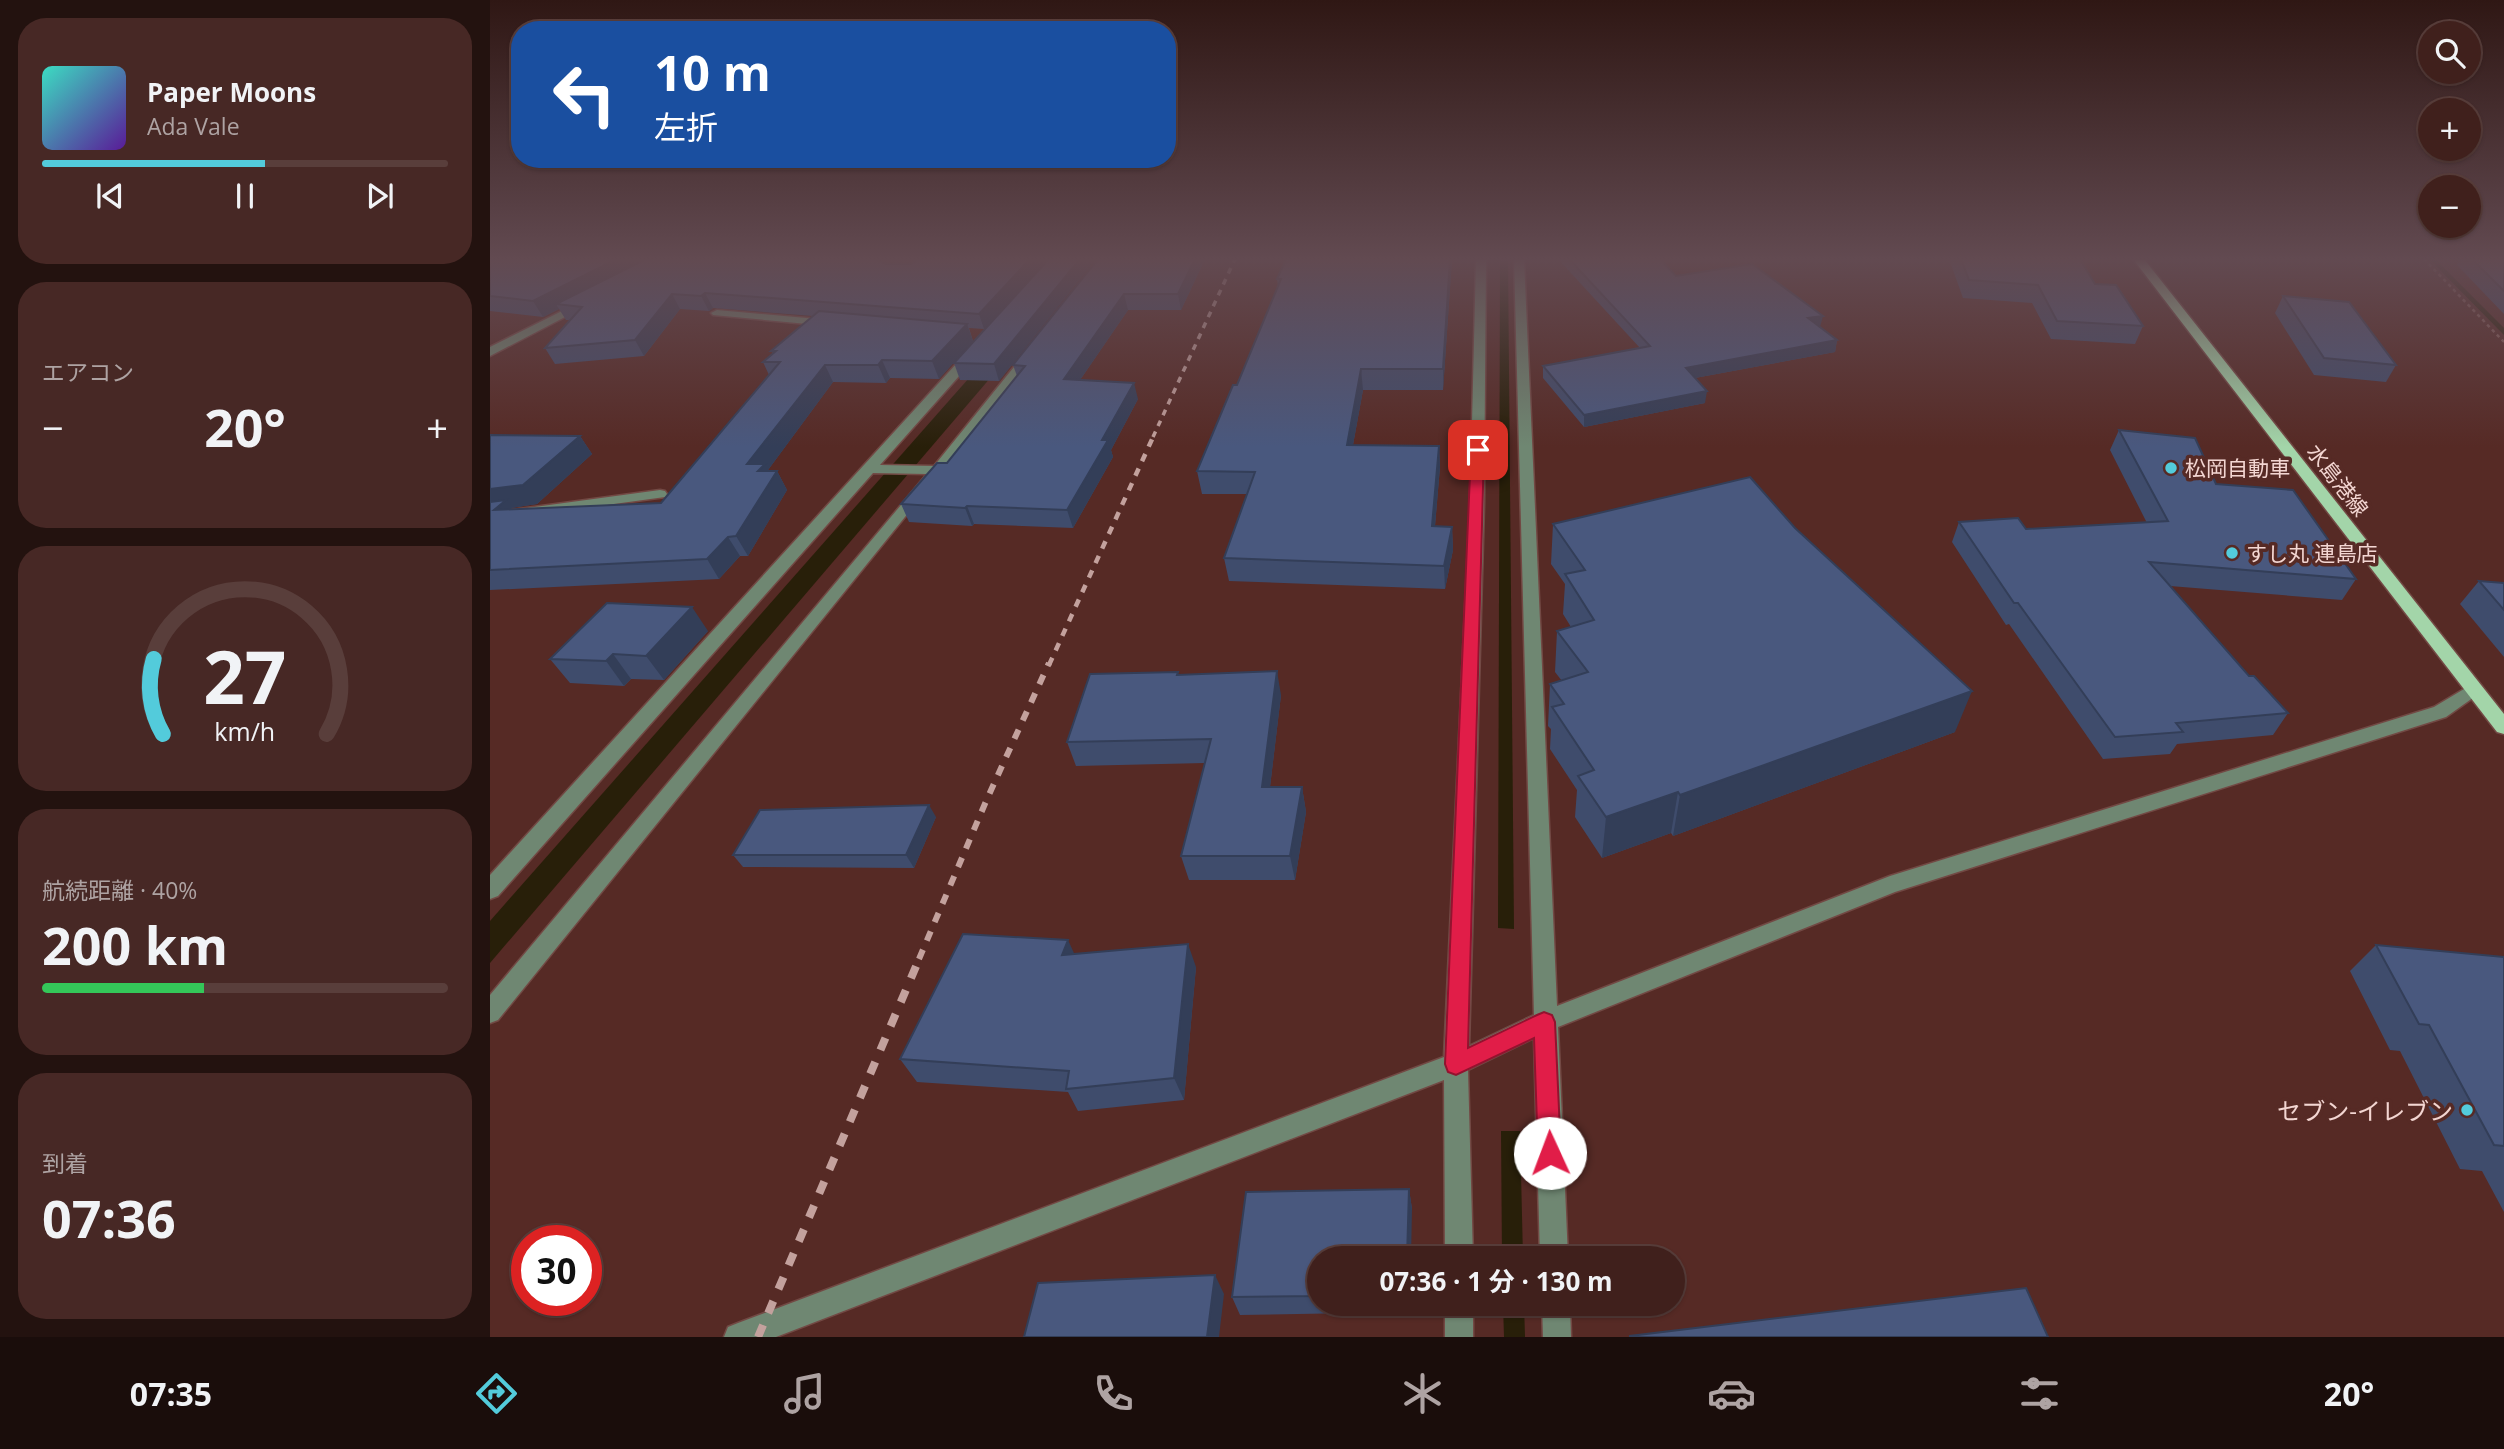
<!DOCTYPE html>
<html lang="ja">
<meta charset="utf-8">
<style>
body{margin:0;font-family:"Open Sans","Noto Sans JP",sans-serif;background:#472825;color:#f1f3f6;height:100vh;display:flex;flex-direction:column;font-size:26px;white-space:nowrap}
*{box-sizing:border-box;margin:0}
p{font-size:23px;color:#aea3a3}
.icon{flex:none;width:38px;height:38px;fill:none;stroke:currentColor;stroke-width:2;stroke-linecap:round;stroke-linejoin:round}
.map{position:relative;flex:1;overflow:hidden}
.drawer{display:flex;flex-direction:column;gap:18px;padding:18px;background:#23120f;width:490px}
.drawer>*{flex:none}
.top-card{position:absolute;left:21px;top:21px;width:665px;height:147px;border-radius:28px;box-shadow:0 2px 5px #0004,0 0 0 2px #593e3b;background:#1a4fa0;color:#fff;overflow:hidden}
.tools{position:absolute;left:1928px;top:21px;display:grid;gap:14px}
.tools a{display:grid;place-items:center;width:63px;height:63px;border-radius:50%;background:#40201c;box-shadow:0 2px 5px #0004,0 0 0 2px #593e3b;font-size:35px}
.speed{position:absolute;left:21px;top:1225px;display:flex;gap:14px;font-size:35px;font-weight:700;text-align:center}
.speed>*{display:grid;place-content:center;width:91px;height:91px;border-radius:50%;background:#40201c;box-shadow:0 2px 5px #0004,0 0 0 2px #593e3b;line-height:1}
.speed .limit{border:10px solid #d22;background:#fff;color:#111}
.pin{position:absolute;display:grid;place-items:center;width:60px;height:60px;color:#fff;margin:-30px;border-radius:14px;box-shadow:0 4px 10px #0006}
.me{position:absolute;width:77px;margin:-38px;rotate:358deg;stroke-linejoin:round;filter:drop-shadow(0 0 5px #0008)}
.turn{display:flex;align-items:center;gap:24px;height:147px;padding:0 28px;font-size:32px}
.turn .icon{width:91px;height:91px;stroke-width:2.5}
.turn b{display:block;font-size:49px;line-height:60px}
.big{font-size:52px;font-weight:700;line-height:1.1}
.drawer .tile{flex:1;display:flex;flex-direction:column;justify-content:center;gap:10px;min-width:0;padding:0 24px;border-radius:28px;background:#472825}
.drawer .dial{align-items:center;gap:0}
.dial svg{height:182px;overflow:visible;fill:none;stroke:#593e3b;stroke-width:7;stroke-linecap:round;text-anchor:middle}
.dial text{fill:#f1f3f6;stroke:none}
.song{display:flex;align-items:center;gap:21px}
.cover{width:84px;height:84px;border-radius:10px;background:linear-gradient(135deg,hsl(170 70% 55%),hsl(270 70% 35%))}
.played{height:7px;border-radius:4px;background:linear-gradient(90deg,#53cbdb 55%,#593e3b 55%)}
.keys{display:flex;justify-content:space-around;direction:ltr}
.heat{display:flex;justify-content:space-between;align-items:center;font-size:38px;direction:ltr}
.charge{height:10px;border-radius:5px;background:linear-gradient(90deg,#34c759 40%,#593e3b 0)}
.trip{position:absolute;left:817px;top:1246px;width:378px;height:70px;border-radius:35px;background:#40201c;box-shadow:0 2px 5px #0004,0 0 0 2px #593e3b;font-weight:700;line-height:70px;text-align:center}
.tabs{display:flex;height:112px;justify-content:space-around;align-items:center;background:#1a0d0b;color:#aea3a3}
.tabs .icon{width:49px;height:49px}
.tabs .current{color:#53cbdb}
.tabs b{font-size:32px;color:#f1f3f6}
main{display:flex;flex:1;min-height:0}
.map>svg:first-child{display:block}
.water{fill:#281f09}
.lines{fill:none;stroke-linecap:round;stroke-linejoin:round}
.minor-casing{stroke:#724944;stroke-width:3}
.major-casing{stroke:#724944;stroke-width:3}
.path{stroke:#8b645f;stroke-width:2.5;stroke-dasharray:3.5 3.5;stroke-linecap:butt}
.minor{fill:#6f8772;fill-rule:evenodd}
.major{fill:#a3d5a9;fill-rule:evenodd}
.rail-far3{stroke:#c3a19d;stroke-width:3.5;stroke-dasharray:6 6;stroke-linecap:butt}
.rail-far2{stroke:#c3a19d;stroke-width:4.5;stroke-dasharray:8 8;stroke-linecap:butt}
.rail-far1{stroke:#c3a19d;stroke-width:6;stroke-dasharray:10 10;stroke-linecap:butt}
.rail{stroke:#c3a19d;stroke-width:8;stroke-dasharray:13 13;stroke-linecap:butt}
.wall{fill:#3f4c6c}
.shaded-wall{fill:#333e58}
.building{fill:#49587e;stroke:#333e58;stroke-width:2}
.route{fill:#e11d48;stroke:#92132f;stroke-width:2}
.poi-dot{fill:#53cbdb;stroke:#562a25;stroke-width:2.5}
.labels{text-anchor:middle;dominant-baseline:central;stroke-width:7;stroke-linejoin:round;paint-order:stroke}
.poi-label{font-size:21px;fill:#f3d6d2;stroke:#562a25;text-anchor:start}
.street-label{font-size:21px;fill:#f3d6d2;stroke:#562a25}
.near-poi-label{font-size:24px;fill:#f3d6d2;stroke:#562a25;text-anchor:end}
</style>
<main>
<section class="drawer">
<div class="tile">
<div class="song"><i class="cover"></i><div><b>Paper Moons</b><p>Ada Vale</p></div></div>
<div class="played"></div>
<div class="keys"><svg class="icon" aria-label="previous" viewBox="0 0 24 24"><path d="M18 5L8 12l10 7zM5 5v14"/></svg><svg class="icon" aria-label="pause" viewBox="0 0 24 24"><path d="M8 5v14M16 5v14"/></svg><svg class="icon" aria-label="next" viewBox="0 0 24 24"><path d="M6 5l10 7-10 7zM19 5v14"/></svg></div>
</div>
<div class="tile"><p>エアコン</p>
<div class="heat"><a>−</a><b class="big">20°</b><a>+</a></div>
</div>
<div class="tile dial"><svg viewBox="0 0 100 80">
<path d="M14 69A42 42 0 1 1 86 69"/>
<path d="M14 69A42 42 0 0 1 10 36" stroke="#53cbdb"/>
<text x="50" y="56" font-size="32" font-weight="700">27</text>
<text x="50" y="72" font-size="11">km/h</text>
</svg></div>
<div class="tile"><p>航続距離 · 40%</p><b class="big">200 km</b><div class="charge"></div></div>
<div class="tile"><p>到着</p><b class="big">07:36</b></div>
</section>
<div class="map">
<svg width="2014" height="1337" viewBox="0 0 2014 1337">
<rect width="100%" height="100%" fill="#562a25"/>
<g class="water">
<path d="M 584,259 L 602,259 L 0,963 L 0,921 Z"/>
<path d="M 1010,259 L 1018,259 L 1024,929 L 1008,928 Z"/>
<path d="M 1939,259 L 1945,259 L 2014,328 L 2014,335 Z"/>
<path d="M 1011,1131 L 1030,1131 L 1033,1258 L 1012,1258 Z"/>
<path d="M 1013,1304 L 1034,1304 L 1035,1337 L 1014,1337 Z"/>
</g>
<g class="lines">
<g class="minor-casing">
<g id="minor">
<path d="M 986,259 L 996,259 L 994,504 L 979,1046 L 1044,1015 L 1024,259 L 1034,259 L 1067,1006 L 1400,876 L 1944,707 L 1979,686 L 1991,686 L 1994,690 L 1956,717 L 1405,892 L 1068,1027 L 1078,1258 L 1050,1258 L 1044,1038 L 978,1070 L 983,1258 L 955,1258 L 954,1080 L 286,1337 L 234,1337 L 238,1327 L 248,1323 L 954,1057 L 980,504 Z"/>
<path d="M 94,300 L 100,303 L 98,305 L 0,356 L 0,347 Z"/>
<path d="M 227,310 L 339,320 L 345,323 L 339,326 L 223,315 L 221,313 Z"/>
<path d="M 482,350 L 486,351 L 486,357 L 390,465 L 444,466 L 536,352 L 546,355 L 8,1020 L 0,1023 L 0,995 L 437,474 L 383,473 L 8,896 L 0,899 L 0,875 L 478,351 Z"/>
<path d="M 170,490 L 175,491 L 177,494 L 175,497 L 0,521 L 0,513 Z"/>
<rect x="955" y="1304" width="28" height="33"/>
<path d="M 1052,1304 L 1080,1304 L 1081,1337 L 1053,1337 Z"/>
</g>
</g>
<g class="major-casing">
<path id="major" d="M 1643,259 L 1654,259 L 2014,714 L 2014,734 L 2007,732 Z"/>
</g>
<path class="path" d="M 1934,259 L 2014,342"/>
<use href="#minor" class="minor"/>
<use href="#major" class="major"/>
<path class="rail-far3" d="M 663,437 L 745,259"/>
<path class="rail-far2" d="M 559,665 L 664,435"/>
<path class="rail-far1" d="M 429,959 L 497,799 L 559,663"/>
<path class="rail" d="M 268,1337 L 430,957"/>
</g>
<g class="wall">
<path d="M 0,259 L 421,264 L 558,259 L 494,329 L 479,328 L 483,341 L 449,379 L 400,378 L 396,383 L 343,382 L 278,470 L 278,471 L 287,471 L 297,490 L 258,556 L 250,556 L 229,579 L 0,590 L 0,435 L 90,436 L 102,454 L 47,504 L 21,508 L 22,509 L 171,503 L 279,375 L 273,362 L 283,353 L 281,351 L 323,316 L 223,308 L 219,311 L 190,309 L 154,356 L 65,364 L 55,348 L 80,320 L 76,320 L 69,309 L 53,317 L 0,311 Z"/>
<path d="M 559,259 L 606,259 L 509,381 L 470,380 L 464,363 Z"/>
<path d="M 608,259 L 715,259 L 691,310 L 638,310 L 590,380 L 648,399 L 621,450 L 623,457 L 583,528 L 484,524 L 482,526 L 419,522 L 411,504 L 457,463 L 527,376 L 523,365 Z"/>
<path d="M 796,259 L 962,259 L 953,390 L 873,390 L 863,445 L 949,446 L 950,467 L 945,526 L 962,527 L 963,550 L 955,589 L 739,581 L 734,558 L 757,494 L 712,494 L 707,471 L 747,385 L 788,286 L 787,279 Z"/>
<path d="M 1068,259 L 1170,259 L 1186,276 L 1330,327 L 1347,340 L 1345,352 L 1205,378 L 1215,403 L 1094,427 L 1053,378 L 1053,366 L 1150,348 Z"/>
<path d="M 1459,259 L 1590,259 L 1605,284 L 1653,326 L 1645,344 L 1561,339 L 1542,303 L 1473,298 Z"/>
<path d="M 1967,259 L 2014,259 L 2014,314 L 1967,265 L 1969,261 Z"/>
<path d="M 1793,296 L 1906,365 L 1896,382 L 1824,375 L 1785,313 Z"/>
<path d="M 1629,430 L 1726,484 L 1866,579 L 1852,600 L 1680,586 L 1759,676 L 1798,713 L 1783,735 L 1687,744 L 1680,754 L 1613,759 L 1519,624 L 1516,625 L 1462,542 L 1469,522 L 1536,529 L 1657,523 L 1620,450 Z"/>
<path d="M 1063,524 L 1465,732 L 1183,836 L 1181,833 L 1112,858 L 1085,817 L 1087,790 L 1060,749 L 1061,729 L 1058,726 L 1060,684 L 1072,681 L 1065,672 L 1067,631 L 1081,627 L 1073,614 L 1075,584 L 1061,564 Z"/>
<path d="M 1989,581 L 2014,583 L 2014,657 L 1970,604 Z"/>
<path d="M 218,631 L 174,680 L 141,679 L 134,686 L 80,683 L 60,659 Z"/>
<path d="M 689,675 L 791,695 L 780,787 L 812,787 L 816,812 L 805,880 L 699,880 L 691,856 L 715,763 L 586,766 L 577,742 Z"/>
<path d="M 446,817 L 424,868 L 253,867 L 243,855 Z"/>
<path d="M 1886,945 L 2014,957 L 2014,1212 L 1992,1171 L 1970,1169 L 1910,1051 L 1900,1050 L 1860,971 Z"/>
<path d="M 585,954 L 706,967 L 694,1100 L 588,1111 L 578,1092 L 427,1082 L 410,1059 Z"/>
<path d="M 919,1189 L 922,1209 L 830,1258 L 830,1304 L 920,1304 L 919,1312 L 750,1315 L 742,1297 Z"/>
</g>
<g class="shaded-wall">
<path d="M 127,259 L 170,259 L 66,304 L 69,309 L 53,317 L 43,301 Z"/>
<path d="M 540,259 L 558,259 L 494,329 L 489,314 Z"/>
<path d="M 590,259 L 606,259 L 509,381 L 504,364 Z"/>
<path d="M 705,259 L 715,259 L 691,310 L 688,294 Z"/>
<path d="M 960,259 L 962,259 L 953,390 L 953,369 Z"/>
<path d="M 215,293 L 223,308 L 219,311 L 211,296 Z"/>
<path d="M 182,294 L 190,309 L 154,356 L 145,340 Z"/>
<path d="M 634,294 L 638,310 L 579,396 L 574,379 Z"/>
<path d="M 1333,316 L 1330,327 L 1318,318 Z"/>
<path d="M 477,324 L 483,341 L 449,379 L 442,361 Z"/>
<path d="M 1347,340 L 1345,352 L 1194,380 L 1196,368 Z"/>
<path d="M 392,360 L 400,378 L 396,383 L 388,365 Z"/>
<path d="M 335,365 L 343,382 L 278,470 L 282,479 L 287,471 L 297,490 L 258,556 L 246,536 L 257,464 Z"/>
<path d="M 871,369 L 873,390 L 859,467 L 857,445 Z"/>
<path d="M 644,383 L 648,399 L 621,450 L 623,457 L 583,528 L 577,510 L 612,440 Z"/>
<path d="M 1217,391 L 1215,403 L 1094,427 L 1094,415 Z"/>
<path d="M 90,436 L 102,454 L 47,504 L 21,508 L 30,520 L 0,510 L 0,489 Z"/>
<path d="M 949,446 L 950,467 L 943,549 L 942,526 Z"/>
<path d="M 477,506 L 484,524 L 482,526 L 475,508 Z"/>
<path d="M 962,527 L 963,550 L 955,589 L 954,566 Z"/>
<path d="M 238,537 L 250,556 L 229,579 L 217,559 Z"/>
<path d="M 202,607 L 218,631 L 174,680 L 156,656 Z"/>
<path d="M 123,654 L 141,679 L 134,686 L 116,661 Z"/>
<path d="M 787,671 L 791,695 L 777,812 L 772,787 Z"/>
<path d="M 1482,691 L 1465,732 L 1183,836 L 1190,795 Z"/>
<path d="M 812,787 L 816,812 L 805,880 L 800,856 Z"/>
<path d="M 1188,792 L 1181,833 L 1112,858 L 1116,817 Z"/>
<path d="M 439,805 L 446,817 L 424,868 L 416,855 Z"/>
<path d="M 578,940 L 589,964 L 572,955 Z"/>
<path d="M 698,944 L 706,967 L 694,1100 L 684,1078 Z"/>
<path d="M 919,1189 L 922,1209 L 921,1258 L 917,1258 Z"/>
<path d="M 725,1275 L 734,1294 L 729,1337 L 717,1337 Z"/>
</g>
<g class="building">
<path d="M 0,259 L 127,259 L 43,301 L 0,296 Z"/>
<path d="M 156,259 L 384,259 L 396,264 L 421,264 L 428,259 L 540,259 L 489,314 L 215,293 L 211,296 L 182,294 L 145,340 L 55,348 L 92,307 L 66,304 Z"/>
<path d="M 559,259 L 590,259 L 504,364 L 464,363 Z"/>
<path d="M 608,259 L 705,259 L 688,294 L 634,294 L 574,379 L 644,383 L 612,440 L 618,440 L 577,510 L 477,506 L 475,508 L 411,504 L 447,463 L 457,463 L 535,366 L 523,365 Z"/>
<path d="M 796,259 L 960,259 L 953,369 L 871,369 L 857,445 L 949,446 L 942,526 L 962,527 L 954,566 L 734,558 L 765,472 L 707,471 L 743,385 L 747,385 L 791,279 L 787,279 Z"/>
<path d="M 1079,259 L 1170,259 L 1186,276 L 1262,264 L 1333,316 L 1318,318 L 1347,340 L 1196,368 L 1217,391 L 1094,415 L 1053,366 L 1160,346 Z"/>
<path d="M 1471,259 L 1590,259 L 1605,284 L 1626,285 L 1653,326 L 1567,321 L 1548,285 L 1479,280 Z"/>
<path d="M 1982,259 L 2014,259 L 2014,291 Z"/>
<path d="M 1793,296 L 1859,302 L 1906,365 L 1834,358 Z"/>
<path d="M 329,311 L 477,324 L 442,361 L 392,360 L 388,365 L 335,365 L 257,464 L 275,464 L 268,471 L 287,471 L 246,536 L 238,537 L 217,559 L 0,570 L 0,502 L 16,500 L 4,510 L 171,503 L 290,362 L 273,362 L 286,351 L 281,351 Z"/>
<path d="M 1629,430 L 1705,438 L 1726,484 L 1803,490 L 1866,579 L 1659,562 L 1759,676 L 1764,676 L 1798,713 L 1686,723 L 1693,732 L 1625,737 L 1528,603 L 1524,603 L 1469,522 L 1528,518 L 1536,529 L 1678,521 Z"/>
<path d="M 0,435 L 90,436 L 33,485 L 0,489 Z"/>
<path d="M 1260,477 L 1305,528 L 1482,691 L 1190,795 L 1188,792 L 1116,817 L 1088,776 L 1104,770 L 1062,707 L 1074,704 L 1060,684 L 1098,672 L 1067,631 L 1104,620 L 1075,574 L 1095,570 L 1063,524 Z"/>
<path d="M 1989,581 L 2014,583 L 2014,610 Z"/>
<path d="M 117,603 L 202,607 L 156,656 L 123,654 L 116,661 L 60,659 Z"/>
<path d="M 787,671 L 772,787 L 812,787 L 800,856 L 691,856 L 721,739 L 577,742 L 600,674 L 688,672 L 687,675 Z"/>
<path d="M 439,805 L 416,855 L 243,855 L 270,810 Z"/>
<path d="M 473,934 L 578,940 L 572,955 L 698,944 L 684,1078 L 576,1089 L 579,1071 L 410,1059 Z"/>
<path d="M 1886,945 L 2014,957 L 2014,1146 L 2004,1145 L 1939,1025 L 1929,1024 Z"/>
<path d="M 919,1189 L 917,1258 L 830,1258 L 830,1296 L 742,1297 L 756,1192 Z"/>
<path d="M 725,1275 L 717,1337 L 534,1337 L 548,1283 Z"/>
<path d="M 1536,1288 L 1558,1337 L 1140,1337 L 1140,1336 Z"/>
</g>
<linearGradient id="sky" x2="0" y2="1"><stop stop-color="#2f1714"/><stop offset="0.58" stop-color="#624a51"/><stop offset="1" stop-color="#624a51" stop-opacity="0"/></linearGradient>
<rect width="2014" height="447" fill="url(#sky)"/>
<path class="route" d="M 988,446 L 994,450 L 978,1048 L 1047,1015 L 1054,1012 L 1062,1015 L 1065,1022 L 1071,1153 L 1068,1162 L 1060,1165 L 1051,1162 L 1048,1153 L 1044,1038 L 966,1075 L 958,1072 L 955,1064 L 981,450 Z"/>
<g class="poi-dot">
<circle cx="1681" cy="468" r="7"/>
<circle cx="1742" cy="553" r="7"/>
<circle cx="1977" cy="1110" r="7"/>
</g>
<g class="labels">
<g class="poi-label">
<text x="1695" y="468">松岡自動車</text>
<text x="1756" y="553">すし丸 連島店</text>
</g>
<g class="street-label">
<text transform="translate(1848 480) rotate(52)">水島港線</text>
</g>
<g class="near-poi-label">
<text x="1963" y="1110">セブン-イレブン</text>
</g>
</g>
</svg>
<div class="tools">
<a><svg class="icon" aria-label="search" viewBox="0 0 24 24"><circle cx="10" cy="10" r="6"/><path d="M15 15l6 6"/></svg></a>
<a>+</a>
<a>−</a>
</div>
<div class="speed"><div class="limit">30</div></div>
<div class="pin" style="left:988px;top:450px;background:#d93025"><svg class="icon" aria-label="arrive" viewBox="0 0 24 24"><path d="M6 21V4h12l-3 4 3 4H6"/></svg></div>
<svg class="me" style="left:1060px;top:1153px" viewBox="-20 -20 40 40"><circle r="19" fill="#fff"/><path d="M0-13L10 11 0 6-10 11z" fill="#e11d48"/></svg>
<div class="trip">07:36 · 1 分 · 130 m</div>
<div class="top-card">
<div class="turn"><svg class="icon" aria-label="left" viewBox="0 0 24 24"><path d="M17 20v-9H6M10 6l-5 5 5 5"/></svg><div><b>10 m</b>左折</div></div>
</div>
</div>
</main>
<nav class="tabs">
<b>07:35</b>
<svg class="icon current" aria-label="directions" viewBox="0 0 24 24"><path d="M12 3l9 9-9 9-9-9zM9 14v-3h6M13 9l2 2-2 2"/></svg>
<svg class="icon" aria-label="music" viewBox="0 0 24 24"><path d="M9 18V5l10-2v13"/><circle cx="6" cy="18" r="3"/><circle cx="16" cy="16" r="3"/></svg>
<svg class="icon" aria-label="phone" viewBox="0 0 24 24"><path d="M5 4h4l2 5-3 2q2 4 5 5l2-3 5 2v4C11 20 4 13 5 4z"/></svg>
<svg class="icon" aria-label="climate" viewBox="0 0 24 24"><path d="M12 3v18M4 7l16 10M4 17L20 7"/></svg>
<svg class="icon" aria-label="car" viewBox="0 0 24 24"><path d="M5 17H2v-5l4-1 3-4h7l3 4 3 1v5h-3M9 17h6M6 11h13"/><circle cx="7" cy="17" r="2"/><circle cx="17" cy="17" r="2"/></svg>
<svg class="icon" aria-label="filters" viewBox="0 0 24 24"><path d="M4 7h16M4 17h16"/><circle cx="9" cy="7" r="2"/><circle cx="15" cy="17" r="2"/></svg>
<b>20°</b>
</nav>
